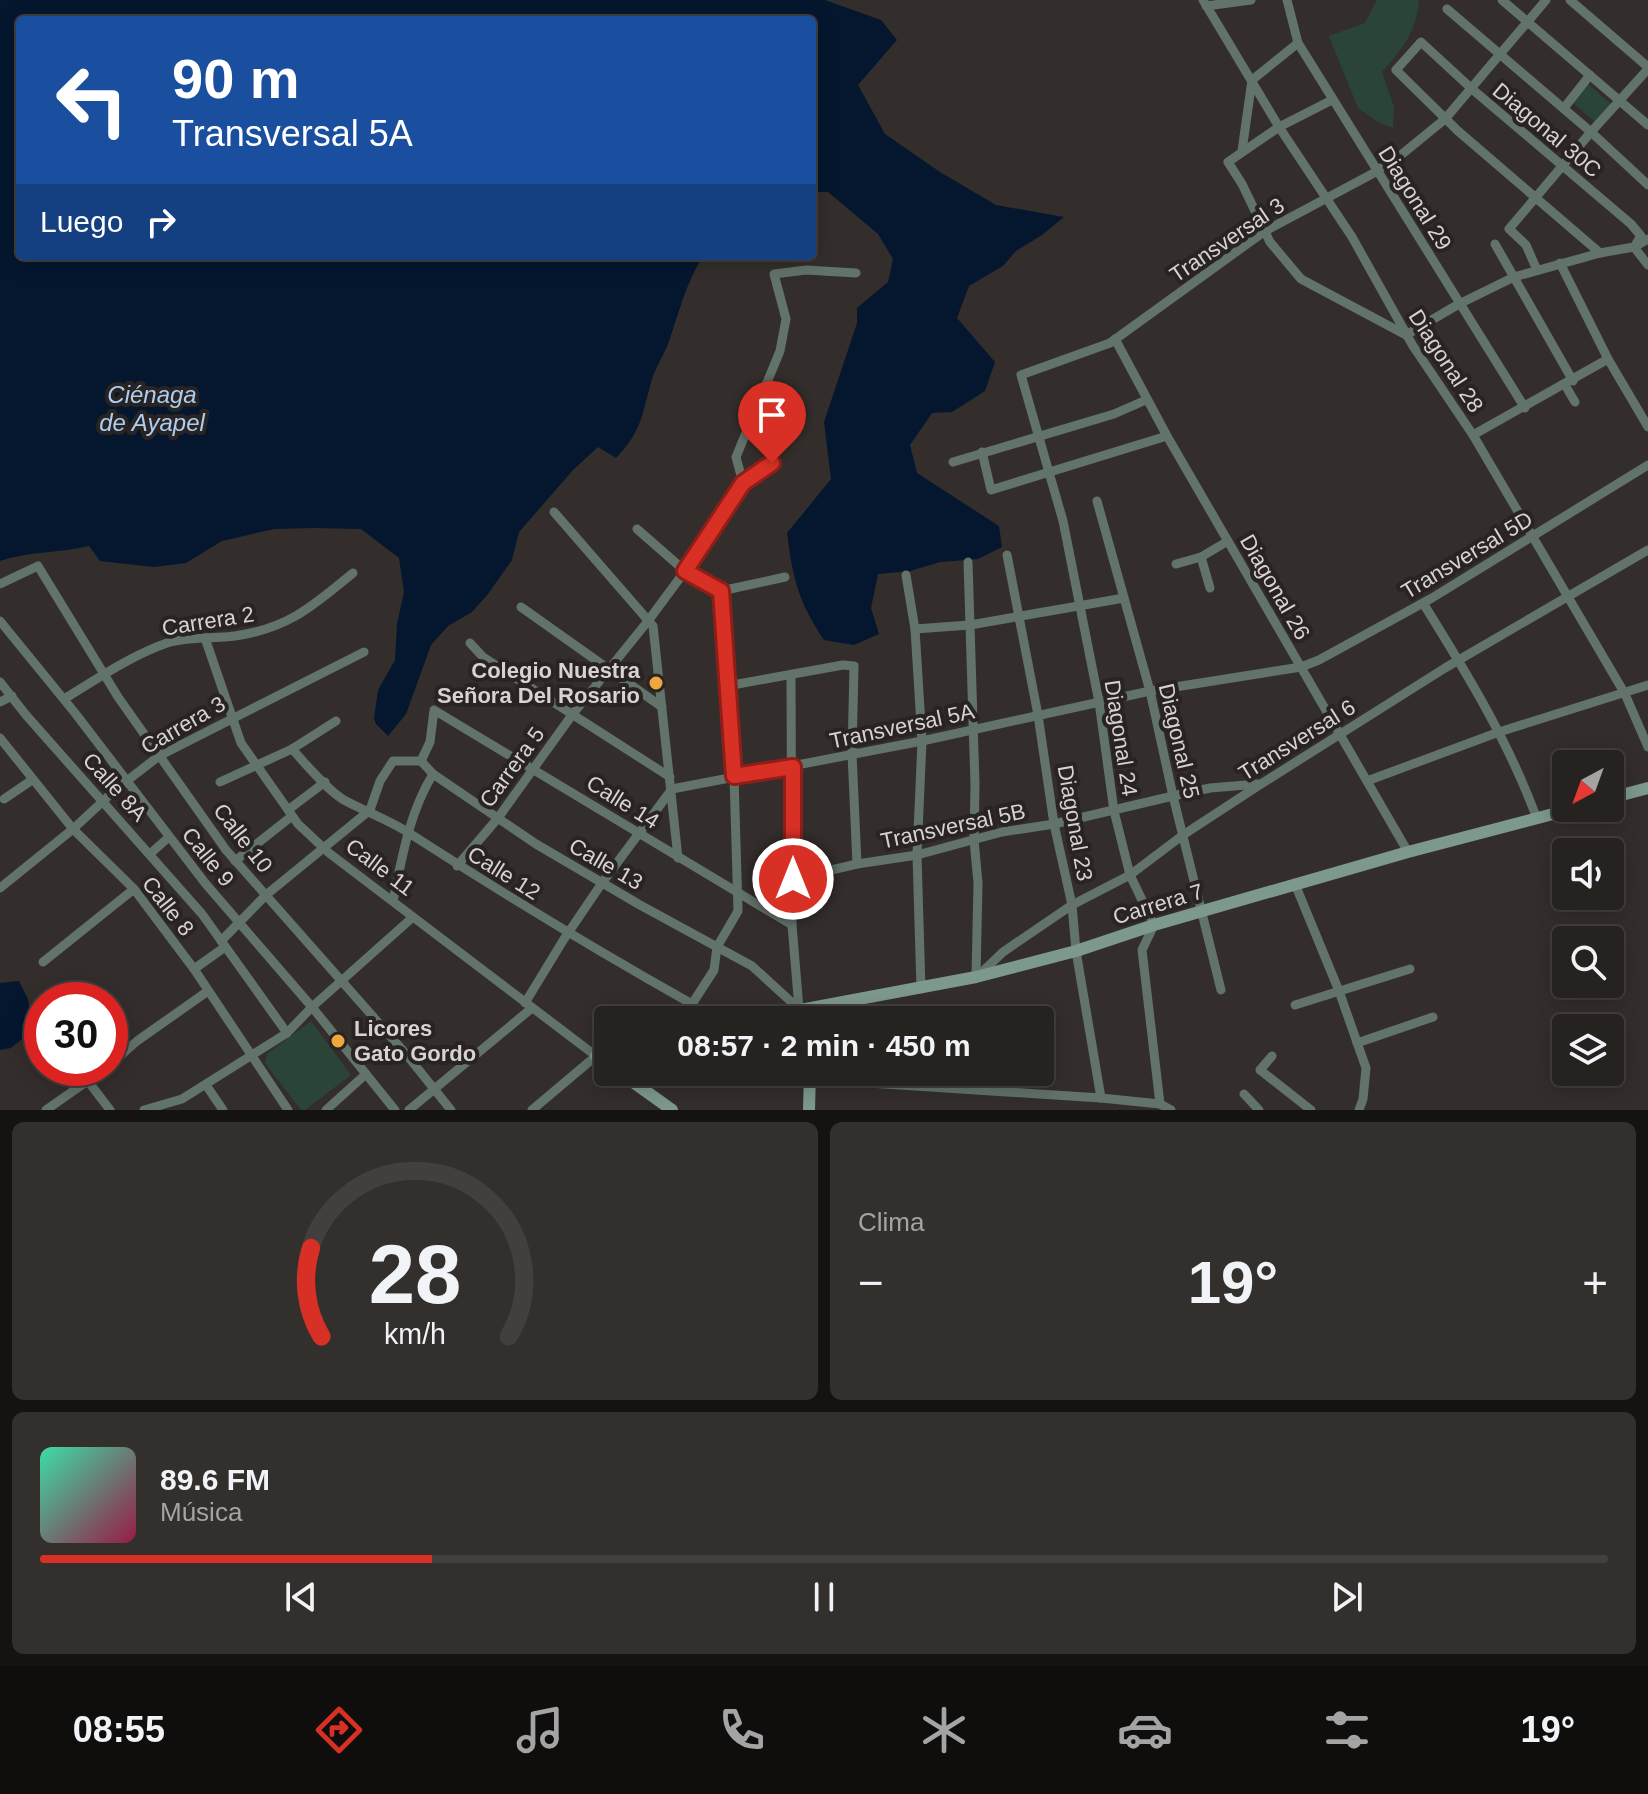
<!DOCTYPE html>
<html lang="es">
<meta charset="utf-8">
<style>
body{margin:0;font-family:Arial,sans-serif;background:#322f2d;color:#f1f3f6;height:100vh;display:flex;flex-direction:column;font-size:30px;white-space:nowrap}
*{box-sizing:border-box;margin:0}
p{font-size:26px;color:#a4a4a5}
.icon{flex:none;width:44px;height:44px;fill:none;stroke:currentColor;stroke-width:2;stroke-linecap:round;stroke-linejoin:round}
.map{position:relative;height:1110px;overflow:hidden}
.sheet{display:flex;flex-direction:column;gap:12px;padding:12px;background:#151312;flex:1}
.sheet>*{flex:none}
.banner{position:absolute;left:16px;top:16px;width:800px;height:244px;border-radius:8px;box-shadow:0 4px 20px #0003,0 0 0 2px #423f3e;background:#1a4fa0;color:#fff;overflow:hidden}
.needle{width:52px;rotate:221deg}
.controls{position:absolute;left:1552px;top:750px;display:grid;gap:16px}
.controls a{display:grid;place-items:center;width:72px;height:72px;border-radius:8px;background:#262220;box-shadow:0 4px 20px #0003,0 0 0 2px #423f3e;font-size:40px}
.speed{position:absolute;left:24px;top:982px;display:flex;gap:16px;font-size:40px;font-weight:700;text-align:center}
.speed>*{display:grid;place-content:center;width:104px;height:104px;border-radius:50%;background:#262220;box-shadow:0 4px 20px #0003,0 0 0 2px #423f3e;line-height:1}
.speed .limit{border:12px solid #d22;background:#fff;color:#111}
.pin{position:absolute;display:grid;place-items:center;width:68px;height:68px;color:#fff;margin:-82px -34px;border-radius:50% 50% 50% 0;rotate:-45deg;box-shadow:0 0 8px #0007}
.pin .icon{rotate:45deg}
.me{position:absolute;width:88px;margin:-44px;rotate:0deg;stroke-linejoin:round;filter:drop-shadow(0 0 6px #0008)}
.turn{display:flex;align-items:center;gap:28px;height:168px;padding:0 24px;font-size:36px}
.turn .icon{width:104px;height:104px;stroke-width:2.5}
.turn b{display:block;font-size:56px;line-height:68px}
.then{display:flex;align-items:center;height:76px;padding:0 24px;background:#0003;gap:16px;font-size:30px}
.big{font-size:60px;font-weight:600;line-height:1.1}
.sheet .widget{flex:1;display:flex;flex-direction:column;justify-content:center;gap:12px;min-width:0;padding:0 28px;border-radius:12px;background:#322f2d}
.sheet .dial{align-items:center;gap:0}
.dial svg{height:208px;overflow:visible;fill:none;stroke:#423f3e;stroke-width:7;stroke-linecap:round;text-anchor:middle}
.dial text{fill:#f1f3f6;stroke:none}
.song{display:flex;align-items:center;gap:24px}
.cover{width:96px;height:96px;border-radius:12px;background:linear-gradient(135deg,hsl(160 70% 55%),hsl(340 70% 35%))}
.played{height:8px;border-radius:4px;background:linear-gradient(90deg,#d93025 25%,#423f3e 25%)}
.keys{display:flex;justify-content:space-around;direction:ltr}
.heat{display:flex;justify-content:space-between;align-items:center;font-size:44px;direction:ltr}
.sheet .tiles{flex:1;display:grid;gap:12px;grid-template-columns:1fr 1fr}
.widget:last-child{grid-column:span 2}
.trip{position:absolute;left:594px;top:1006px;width:460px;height:80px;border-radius:8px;background:#262220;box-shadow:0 4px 20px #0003,0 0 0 2px #423f3e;font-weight:600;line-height:80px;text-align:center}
.tab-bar{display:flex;height:128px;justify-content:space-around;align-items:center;background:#0f0e0d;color:#a4a4a5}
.tab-bar .icon{width:56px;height:56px}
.tab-bar .selected{color:#d93025}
.tab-bar b{font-size:36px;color:#f1f3f6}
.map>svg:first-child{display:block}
.green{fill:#2b4438}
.water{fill:#04172f}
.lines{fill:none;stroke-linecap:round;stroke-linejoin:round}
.street{stroke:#62736a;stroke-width:9}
.secondary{stroke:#7d998b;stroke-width:12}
.route-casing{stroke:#8d1f18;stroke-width:20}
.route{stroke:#d93025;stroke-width:14}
.poi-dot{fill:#f0a63f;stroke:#292421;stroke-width:3}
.labels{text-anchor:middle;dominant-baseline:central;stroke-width:8;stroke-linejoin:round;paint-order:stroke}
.street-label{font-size:22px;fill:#d7d3d1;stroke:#292421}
.poi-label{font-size:22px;font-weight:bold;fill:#d7d3d1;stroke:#292421;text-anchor:end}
.water-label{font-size:24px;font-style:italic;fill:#accdf5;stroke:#292421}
</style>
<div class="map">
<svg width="1648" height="1110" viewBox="0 0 1648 1110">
<rect width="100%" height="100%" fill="#332e2b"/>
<g class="green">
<path d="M 1377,0 L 1419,0 C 1416,33 1403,48 1382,72 L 1394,107 L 1393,128 L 1378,122 L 1358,108 L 1329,36 L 1365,23 Z"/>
<path d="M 1587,83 L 1612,105 L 1595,122 L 1571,101 Z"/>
<path d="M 311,1021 L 351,1075 L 305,1110 L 301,1110 L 265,1063 L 267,1054 Z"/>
</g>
<g class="water">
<path d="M 0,0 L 825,0 L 881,20 L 897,40 L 858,85 L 885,134 L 940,172 L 996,205 L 1064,217 L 1042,235 L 1016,251 L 1003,266 L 969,286 L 957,318 L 995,362 L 985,391 L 952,412 L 932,413 L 910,445 L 917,473 L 999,526 L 1002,547 L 978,559 L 940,562 L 910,571 L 878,574 L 871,608 L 879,634 L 854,645 L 824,640 C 798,601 793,579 787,533 L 831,479 L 824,422 L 857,323 L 857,308 L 888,282 L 893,259 L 878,234 L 828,192 L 812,192 L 812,20 L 20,20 L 20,256 L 703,256 C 685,285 679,313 668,344 C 663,356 656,367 652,379 C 642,413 643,430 616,458 L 598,447 L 573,470 L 519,532 L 512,560 L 488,594 L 472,612 L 448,626 L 431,645 L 406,714 L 388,736 L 376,724 L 374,718 L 378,690 L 395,660 L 397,624 L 404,592 L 399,558 L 361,529 L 314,528 L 274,529 L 222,541 L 186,563 L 154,567 L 100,561 L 89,546 C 59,553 29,551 0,561 Z"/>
<path d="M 19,981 L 28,999 L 33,1030 L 11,1048 L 0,1050 L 0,983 Z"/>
</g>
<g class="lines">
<g class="street">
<path d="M 1203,0 L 1279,127 L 1352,237 L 1413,346 L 1473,435 L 1625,694 L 1648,747"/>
<path d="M 1287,0 L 1298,43 L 1525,408"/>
<path d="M 1502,0 L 1648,125"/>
<path d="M 1570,0 L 1648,67"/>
<path d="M 1206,6 L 1251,0"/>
<path d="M 1447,9 L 1591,132 L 1648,185"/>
<path d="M 1252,80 L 1298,43"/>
<path d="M 1332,100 L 1279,127 L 1228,162 L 1242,184 L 1270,242 L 1301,279 L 1406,335 L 1459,304 L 1514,277 L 1600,253 L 1634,247 L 1648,239"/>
<path d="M 1564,108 L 1590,75"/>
<path d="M 1242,151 L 1252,80"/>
<path d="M 1495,244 L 1573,381"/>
<path d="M 1634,247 L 1648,265"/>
<path d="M 1600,253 L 1458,131 L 1396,70 L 1421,42 L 1472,89 L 1631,224 L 1641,236 L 1636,244"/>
<path d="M 1560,263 L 1608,359 L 1648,427"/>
<path d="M 1537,270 L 1526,245 L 1509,229 L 1591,132 L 1648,69"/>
<path d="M 1115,339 L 1167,436 L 1408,852"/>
<path d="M 1565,385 L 1575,402"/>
<path d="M 1473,435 L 1608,359"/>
<path d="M 982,452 L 991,490 L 1167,436"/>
<path d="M 953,462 L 1114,414 L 1146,400"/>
<path d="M 743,483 L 736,457 L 780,351 L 786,319 L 774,274 L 806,270 L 856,273"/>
<path d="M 1097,501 L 1150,691 L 1173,796 L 1221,990"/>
<path d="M 554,512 L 653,626 L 678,858"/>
<path d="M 637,529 L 685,571 L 721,591"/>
<path d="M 1007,555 L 1038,715 L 1054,824 L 1072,905 L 1076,951 L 1101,1098"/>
<path d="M 1201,557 L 1210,588"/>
<path d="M 968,562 L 975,784 L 974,840 L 978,883 L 976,977"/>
<path d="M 1176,564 L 1201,557 L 1228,541"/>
<path d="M 906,575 L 915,629 L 922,741 L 917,855 L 921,989"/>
<path d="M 0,584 L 38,566 L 118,697 L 226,850 L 406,1054 L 451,1110"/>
<path d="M 721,591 L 785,577"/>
<path d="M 1423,603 C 1466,672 1509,742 1537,819"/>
<path d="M 521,607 L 662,707"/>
<path d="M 0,621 L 75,713 L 205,883 L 312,1007 L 395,1110"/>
<path d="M 915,629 L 970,625 L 1124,598"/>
<path d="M 205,638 L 241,743 L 298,824 L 329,853 L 596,1056 L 532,1110"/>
<path d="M 470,643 L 483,657 L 670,777"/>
<path d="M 791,675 L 792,925 L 799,1009"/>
<path d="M 0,682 L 26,715 L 202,914 L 287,1033"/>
<path d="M 727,686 L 843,665 L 854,666 L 852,754 L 857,864"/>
<path d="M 64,699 C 97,679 130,656 167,643 C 188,636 213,639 235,636 C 289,628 313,606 353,573"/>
<path d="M 0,702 L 12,696"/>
<path d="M 0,738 L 73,829 L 134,889 L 194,969 L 288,1110"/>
<path d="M 292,749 C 306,764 327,790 344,800 C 366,812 389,820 409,833 C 502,893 596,950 692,1004 L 704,1020"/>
<path d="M 421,761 L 430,742 L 434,710 L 792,925"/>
<path d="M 1367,781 L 1499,732 L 1648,685"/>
<path d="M 220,782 L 292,749 L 336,721"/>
<path d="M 4,799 L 32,780"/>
<path d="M 288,810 L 325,782"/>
<path d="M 151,853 L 169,837"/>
<path d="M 235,861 L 292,816"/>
<path d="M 457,866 L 498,818 L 572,715 L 648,621 L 685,571 L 743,483 L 772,463"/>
<path d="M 793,879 L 857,864 L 917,855 L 1002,832 L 1054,824 L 1173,796 L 1210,788 L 1258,784"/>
<path d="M 1295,884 L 1339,991 L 1366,1068 L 1363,1099 L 1359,1110"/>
<path d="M 0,888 L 73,829 L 115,790 L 159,756 L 364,652"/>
<path d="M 393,901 C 402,858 409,813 433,774"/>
<path d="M 221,941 L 266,895 L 370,810 L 380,781 L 393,761 L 421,761 L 433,774 L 536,844 L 640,905 L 752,966 L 799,1009"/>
<path d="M 43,962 L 134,889"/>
<path d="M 194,969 L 225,947"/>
<path d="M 979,975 L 1003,952 L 1072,905 L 1130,875 L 1183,835 L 1261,784 L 1445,668 L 1648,550"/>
<path d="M 525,1003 L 564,939 L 602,883 L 672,789 L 922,741 L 1150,691 L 1301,667 L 1319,660 L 1432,598 L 1648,465"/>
<path d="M 692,1004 L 714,970 L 717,947 L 738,911 L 734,776 L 721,591"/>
<path d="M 1295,1005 L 1410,969"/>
<path d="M 1357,1043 L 1433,1017"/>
<path d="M 1272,1056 L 1260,1070 L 1311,1110"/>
<path d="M 110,1065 L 137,1041 L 208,991"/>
<path d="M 78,1068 L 110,1110"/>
<path d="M 797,1072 L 838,1081 L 1101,1098 L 1160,1104 L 1171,1110"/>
<path d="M 929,1072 L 930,1086"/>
<path d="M 206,1085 L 223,1110"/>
<path d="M 1008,1091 L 1008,1072"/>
<path d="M 1244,1094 L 1259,1110"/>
<path d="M 1160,1104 L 1142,950 L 1154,925 L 1130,875 L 1114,811 L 1099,702 L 1063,521 L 1021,375 L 1110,343 L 1265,231 L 1372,174 L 1401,155 L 1445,119 L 1546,0"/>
<path d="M 46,1110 L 106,1068"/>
<path d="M 144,1110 L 182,1099 L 287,1033 L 312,1007 L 413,917"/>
<path d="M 326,1110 L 366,1074"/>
<path d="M 409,1110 L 532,1008"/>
</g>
<g class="secondary">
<path d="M 1610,798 L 1648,788"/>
<path d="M 747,1020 L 976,977 L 1076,951 L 1154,925 L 1408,852 L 1576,808"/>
<path d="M 608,1046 L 596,1056 L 608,1064"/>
<path d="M 619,1072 L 672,1110"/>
<path d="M 809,1110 L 810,1072"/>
</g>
</g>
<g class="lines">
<g class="route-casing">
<path id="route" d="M 772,463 L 743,483 L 685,571 L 721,591 L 734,776 L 793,767 L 793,879"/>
</g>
<use href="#route" class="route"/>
</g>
<g class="poi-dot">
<circle cx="656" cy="683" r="8"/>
<circle cx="338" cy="1041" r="8"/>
</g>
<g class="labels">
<g class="street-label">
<text transform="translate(1547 130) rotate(40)">Diagonal 30C</text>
<text transform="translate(1415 198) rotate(58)">Diagonal 29</text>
<text transform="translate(1227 240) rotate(-34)">Transversal 3</text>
<text transform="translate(1446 361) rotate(57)">Diagonal 28</text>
<text transform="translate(1467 555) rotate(-31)">Transversal 5D</text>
<text transform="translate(1275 587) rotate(60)">Diagonal 26</text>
<text transform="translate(208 621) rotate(-9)">Carrera 2</text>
<text transform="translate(183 725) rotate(-30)">Carrera 3</text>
<text transform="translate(902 726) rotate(-12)">Transversal 5A</text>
<text transform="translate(1121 738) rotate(81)">Diagonal 24</text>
<text transform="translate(1297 740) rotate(-32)">Transversal 6</text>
<text transform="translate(1179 741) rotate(77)">Diagonal 25</text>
<text transform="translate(512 767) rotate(-54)">Carrera 5</text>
<text transform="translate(115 787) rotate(48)">Calle 8A</text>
<text transform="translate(623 802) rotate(32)">Calle 14</text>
<text transform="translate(1075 823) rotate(80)">Diagonal 23</text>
<text transform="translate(953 826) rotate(-12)">Transversal 5B</text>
<text transform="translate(243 838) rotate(52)">Calle 10</text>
<text transform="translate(208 857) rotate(51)">Calle 9</text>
<text transform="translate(606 864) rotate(30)">Calle 13</text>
<text transform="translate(380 867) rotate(37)">Calle 11</text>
<text transform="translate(504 873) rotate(32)">Calle 12</text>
<text transform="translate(1158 904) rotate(-17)">Carrera 7</text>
<text transform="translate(168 906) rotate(52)">Calle 8</text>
</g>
<g class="poi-label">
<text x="640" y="670">Colegio Nuestra<tspan x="640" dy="25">Señora Del Rosario</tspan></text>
<text x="354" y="1028" text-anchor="start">Licores<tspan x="354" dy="25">Gato Gordo</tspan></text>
</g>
<g class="water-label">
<text x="152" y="394">Ciénaga<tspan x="152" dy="28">de Ayapel</tspan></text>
</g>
</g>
</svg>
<div class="controls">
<a><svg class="needle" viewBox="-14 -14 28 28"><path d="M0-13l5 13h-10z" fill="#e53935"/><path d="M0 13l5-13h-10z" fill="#a4a4a5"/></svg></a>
<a><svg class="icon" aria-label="sound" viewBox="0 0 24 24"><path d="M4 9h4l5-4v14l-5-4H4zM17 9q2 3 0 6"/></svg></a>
<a><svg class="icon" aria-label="search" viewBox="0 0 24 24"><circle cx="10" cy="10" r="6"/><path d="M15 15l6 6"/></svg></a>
<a><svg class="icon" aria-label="layers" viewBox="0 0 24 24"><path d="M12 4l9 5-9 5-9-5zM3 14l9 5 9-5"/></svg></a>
</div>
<div class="speed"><div class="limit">30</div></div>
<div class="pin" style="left:772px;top:463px;background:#d93025"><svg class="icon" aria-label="arrive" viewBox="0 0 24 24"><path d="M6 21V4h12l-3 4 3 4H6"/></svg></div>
<svg class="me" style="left:793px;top:879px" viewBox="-20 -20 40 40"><circle r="17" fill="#d93025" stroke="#fff" stroke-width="3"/><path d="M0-11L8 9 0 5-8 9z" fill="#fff"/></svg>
<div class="trip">08:57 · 2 min · 450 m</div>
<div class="banner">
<div class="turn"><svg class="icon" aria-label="left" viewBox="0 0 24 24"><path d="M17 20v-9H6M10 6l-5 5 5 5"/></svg><div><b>90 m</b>Transversal 5A</div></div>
<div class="then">Luego<svg class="icon" aria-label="right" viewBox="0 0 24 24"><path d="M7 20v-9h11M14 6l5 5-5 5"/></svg></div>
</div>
</div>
<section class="sheet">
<div class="tiles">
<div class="widget dial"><svg viewBox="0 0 100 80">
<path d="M14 69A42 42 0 1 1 86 69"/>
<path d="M14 69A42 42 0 0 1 10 35" stroke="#d93025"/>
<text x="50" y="56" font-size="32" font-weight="700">28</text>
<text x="50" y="72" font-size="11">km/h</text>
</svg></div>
<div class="widget"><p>Clima</p>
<div class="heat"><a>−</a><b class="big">19°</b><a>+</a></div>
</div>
<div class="widget">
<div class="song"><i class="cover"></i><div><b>89.6 FM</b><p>Música</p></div></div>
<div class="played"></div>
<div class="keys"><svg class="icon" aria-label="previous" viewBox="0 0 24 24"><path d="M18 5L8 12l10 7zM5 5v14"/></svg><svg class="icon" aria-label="pause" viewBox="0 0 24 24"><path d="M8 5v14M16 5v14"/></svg><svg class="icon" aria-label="next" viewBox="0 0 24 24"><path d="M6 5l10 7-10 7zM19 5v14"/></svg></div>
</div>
</div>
</section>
<nav class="tab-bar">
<b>08:55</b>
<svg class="icon selected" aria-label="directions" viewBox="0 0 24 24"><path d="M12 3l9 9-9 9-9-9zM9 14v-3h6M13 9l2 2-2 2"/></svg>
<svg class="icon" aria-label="music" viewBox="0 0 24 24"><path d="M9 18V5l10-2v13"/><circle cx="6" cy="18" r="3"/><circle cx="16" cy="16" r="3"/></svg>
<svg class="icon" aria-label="phone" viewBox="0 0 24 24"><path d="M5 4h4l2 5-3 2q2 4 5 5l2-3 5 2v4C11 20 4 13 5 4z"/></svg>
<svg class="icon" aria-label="climate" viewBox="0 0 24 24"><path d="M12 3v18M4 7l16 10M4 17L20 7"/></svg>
<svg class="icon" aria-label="car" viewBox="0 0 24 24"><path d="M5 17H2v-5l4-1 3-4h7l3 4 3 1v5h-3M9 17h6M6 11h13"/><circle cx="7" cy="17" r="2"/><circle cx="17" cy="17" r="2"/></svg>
<svg class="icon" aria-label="filters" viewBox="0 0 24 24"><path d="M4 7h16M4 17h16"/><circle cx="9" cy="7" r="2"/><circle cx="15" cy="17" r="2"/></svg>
<b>19°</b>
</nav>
